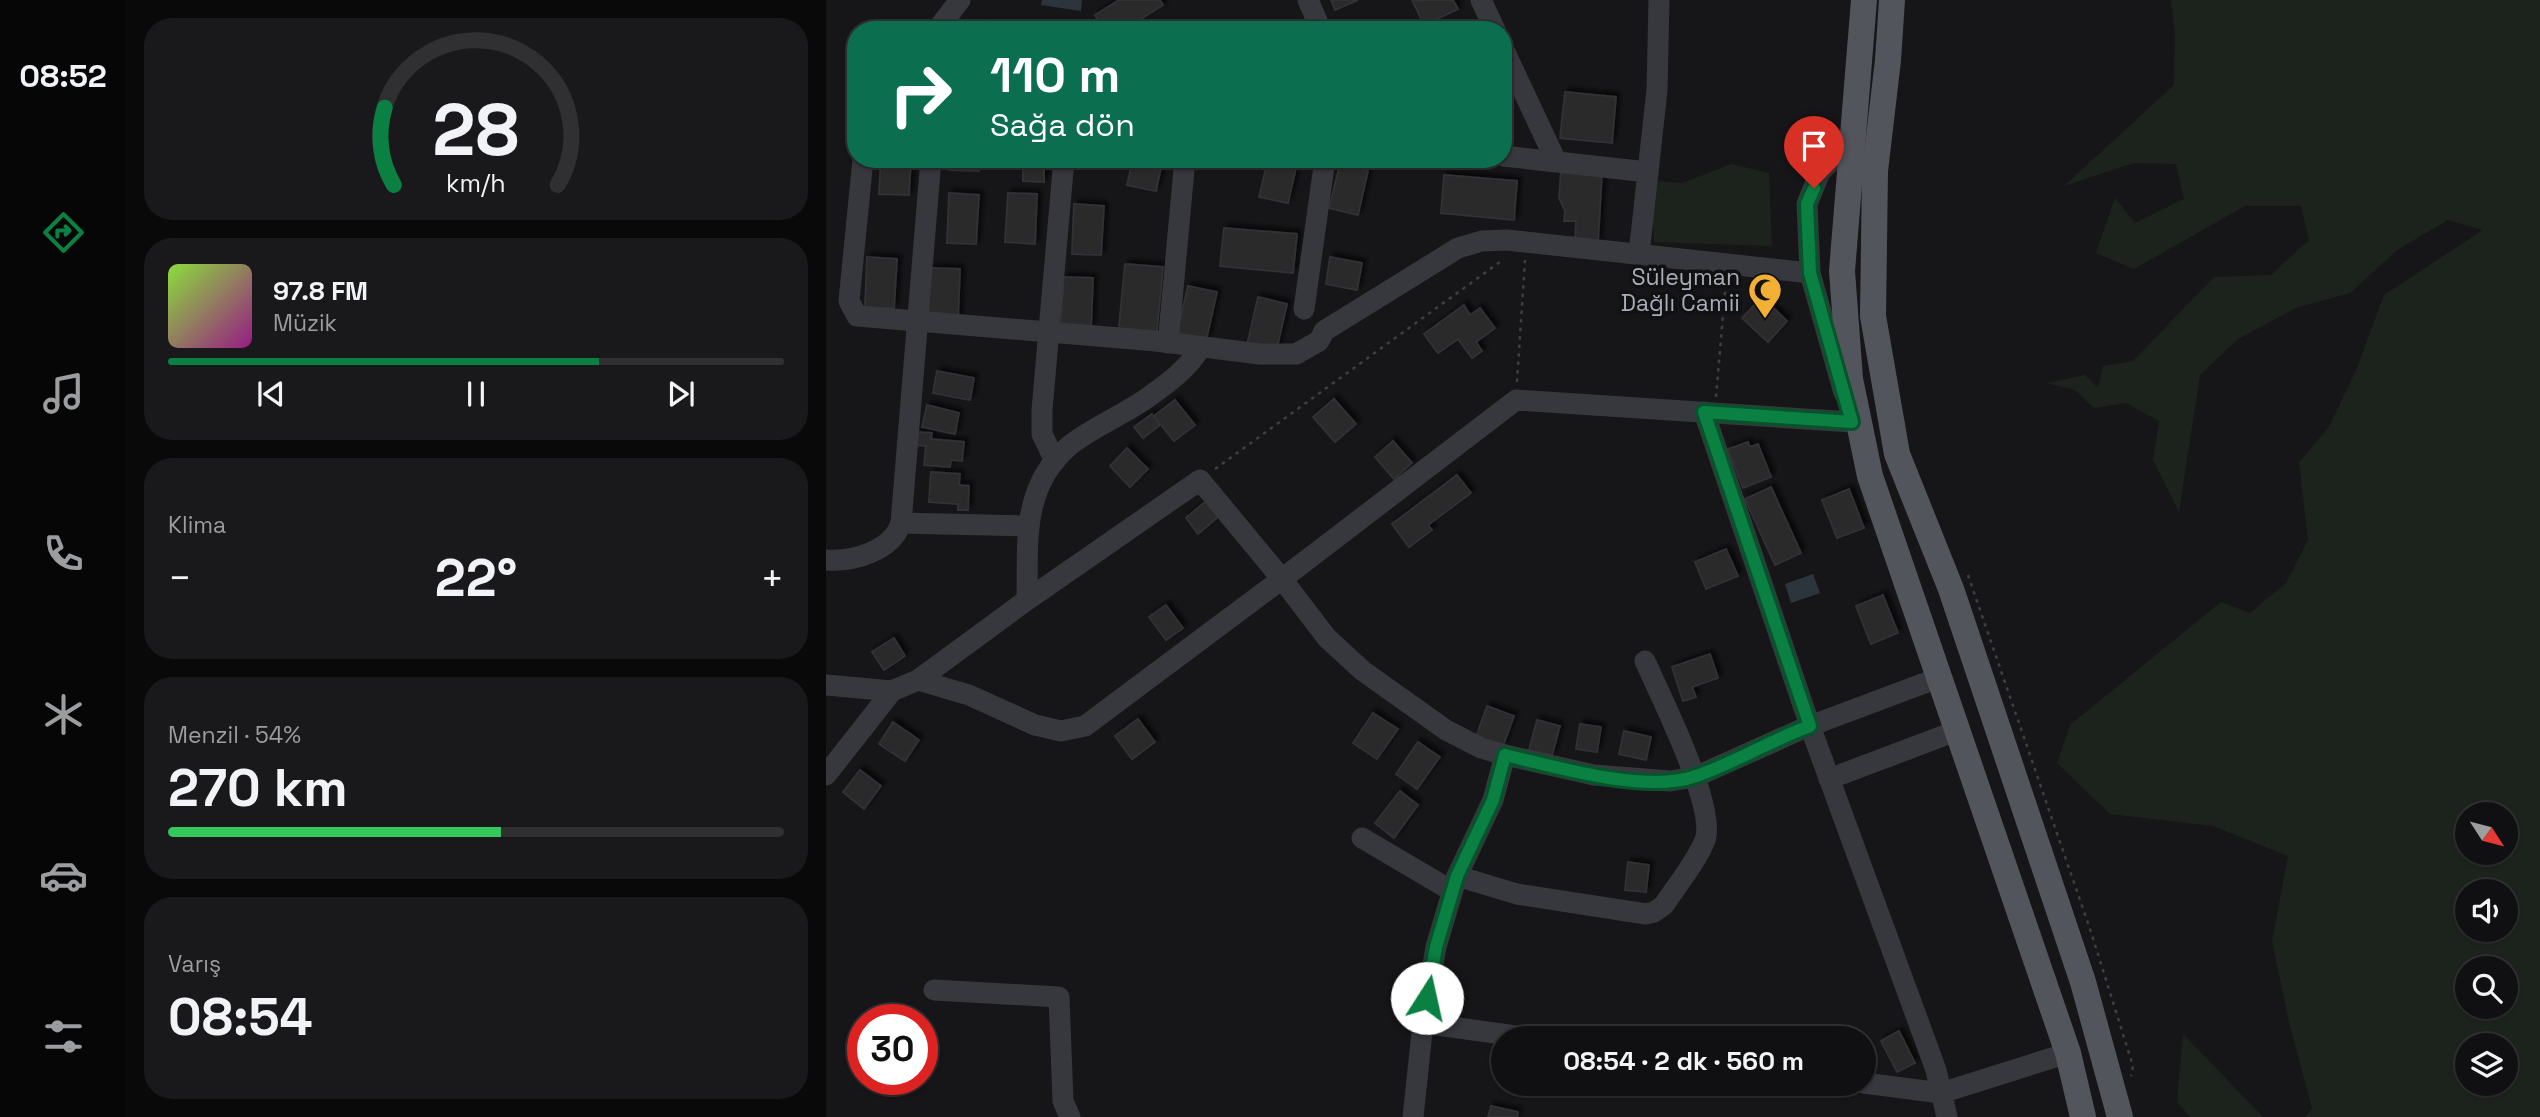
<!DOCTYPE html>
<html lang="tr">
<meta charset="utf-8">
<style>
body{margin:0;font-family:"Space Grotesk",sans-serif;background:#19191b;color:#f1f3f6;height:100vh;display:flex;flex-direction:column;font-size:26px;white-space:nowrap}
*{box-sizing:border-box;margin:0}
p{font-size:23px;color:#9c9d9f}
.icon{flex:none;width:38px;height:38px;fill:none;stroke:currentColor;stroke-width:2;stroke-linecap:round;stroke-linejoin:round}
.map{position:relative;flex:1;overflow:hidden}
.panel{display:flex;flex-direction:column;gap:18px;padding:18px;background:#09090a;width:700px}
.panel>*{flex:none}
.banner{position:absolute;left:21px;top:21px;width:665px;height:147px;border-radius:28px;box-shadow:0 2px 5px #0004,0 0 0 2px #303032;background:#0b6e4f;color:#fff;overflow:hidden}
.needle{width:46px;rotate:126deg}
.tools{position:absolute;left:1629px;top:802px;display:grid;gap:14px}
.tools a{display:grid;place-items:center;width:63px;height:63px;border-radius:50%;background:#101012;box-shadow:0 2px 5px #0004,0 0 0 2px #303032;font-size:35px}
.speed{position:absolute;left:21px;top:1004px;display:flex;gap:14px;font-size:35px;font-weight:700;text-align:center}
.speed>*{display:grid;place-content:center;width:91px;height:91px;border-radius:50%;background:#101012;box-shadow:0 2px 5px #0004,0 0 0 2px #303032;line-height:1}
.speed .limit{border:10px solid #d22;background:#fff;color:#111}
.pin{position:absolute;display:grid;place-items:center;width:60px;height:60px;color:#fff;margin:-72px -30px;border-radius:50% 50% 50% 0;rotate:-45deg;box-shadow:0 0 7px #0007}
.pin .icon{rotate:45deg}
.me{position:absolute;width:77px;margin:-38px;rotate:10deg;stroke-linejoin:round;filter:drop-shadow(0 0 5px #0008)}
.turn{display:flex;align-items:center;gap:24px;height:147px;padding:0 28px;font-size:32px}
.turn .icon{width:91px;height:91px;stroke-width:2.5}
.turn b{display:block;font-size:49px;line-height:60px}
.big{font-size:52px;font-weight:700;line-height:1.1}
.panel .widget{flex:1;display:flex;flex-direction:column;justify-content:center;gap:10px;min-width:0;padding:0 24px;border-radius:28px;background:#19191b}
.panel .dial{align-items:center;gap:0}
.dial svg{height:182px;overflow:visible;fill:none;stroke:#303032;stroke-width:7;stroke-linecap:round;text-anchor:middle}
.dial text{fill:#f1f3f6;stroke:none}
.song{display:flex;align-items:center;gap:21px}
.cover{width:84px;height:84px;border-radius:10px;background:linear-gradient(135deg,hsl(90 70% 55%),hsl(310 70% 35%))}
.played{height:7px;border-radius:4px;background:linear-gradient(90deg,#0b8043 70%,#303032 70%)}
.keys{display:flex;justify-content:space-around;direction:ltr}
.heat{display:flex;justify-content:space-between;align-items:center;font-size:38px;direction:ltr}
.charge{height:10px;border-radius:5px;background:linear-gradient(90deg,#34c759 54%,#303032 0)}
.trip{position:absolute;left:665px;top:1026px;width:385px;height:70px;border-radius:35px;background:#101012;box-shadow:0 2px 5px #0004,0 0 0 2px #303032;font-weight:700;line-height:70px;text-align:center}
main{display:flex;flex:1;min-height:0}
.menu{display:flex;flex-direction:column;width:126px;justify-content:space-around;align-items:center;background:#060607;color:#9c9d9f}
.menu .icon{width:49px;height:49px}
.menu .current{color:#0b8043}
.menu b{font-size:32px;color:#f1f3f6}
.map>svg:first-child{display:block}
.green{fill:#1c231d;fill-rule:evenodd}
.water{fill:#2c353c}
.building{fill:#29292c;stroke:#303034;stroke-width:2;filter:url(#shadow)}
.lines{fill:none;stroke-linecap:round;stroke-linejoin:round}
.path{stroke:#3d3f44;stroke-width:2.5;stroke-dasharray:3.5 5;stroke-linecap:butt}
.minor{stroke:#37383d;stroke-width:21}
.major{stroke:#53555c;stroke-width:26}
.route-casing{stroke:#07532c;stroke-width:18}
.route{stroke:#0b8043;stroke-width:12}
.labels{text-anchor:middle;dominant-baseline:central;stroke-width:7;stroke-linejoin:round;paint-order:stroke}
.poi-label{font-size:23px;fill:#a8adb8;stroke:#111113;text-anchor:end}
</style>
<main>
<nav class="menu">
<b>08:52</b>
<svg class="icon current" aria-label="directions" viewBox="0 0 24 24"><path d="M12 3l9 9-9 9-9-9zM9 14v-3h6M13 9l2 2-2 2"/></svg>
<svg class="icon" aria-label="music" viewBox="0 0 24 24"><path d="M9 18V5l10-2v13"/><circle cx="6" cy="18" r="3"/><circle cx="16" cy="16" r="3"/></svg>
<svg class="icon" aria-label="phone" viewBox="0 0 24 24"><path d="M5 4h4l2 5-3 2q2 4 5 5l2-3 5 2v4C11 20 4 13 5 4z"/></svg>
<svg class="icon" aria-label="climate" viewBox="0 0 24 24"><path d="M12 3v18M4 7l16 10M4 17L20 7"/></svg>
<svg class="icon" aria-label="car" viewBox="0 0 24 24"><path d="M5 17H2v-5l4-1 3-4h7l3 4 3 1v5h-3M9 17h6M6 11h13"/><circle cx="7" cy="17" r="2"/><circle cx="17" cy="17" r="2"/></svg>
<svg class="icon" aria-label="filters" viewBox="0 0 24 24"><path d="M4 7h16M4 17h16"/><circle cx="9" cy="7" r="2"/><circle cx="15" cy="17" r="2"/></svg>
</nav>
<section class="panel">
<div class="widget dial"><svg viewBox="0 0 100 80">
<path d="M14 69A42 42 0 1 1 86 69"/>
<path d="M14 69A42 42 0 0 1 10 35" stroke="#0b8043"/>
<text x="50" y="56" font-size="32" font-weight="700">28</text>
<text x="50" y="72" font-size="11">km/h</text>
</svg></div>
<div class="widget">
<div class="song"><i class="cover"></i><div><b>97.8 FM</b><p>Müzik</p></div></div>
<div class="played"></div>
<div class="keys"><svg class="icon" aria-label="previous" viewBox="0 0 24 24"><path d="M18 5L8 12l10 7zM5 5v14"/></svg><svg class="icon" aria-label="pause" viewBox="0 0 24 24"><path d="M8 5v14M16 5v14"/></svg><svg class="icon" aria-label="next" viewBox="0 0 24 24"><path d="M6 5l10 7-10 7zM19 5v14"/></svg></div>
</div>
<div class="widget"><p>Klima</p>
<div class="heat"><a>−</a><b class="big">22°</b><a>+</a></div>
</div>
<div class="widget"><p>Menzil · 54%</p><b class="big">270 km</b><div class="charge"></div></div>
<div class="widget"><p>Varış</p><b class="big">08:54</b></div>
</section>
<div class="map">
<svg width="1714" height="1117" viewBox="0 0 1714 1117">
<defs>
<filter id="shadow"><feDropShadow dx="4" dy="-4" stdDeviation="2" flood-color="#0009"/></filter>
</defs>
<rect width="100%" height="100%" fill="#161618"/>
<g class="green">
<path d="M 1345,0 L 1714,0 L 1714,1117 L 1479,1117 L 1486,1108 L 1463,1022 L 1446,941 L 1462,856 L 1387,826 L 1284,814 L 1231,763 L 1244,725 L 1395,602 L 1424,613 L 1460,583 L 1482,540 L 1473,462 L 1503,427 L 1531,368 L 1558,295 L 1657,230 L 1622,220 L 1571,250 L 1524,293 L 1470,308 L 1412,339 L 1374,375 L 1353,512 L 1327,460 L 1333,421 L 1300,403 L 1268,408 L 1249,390 L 1221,383 L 1259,375 L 1272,388 L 1277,366 L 1307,361 L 1388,277 L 1445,275 L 1483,240 L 1475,206 L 1419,206 L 1308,269 L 1270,253 L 1289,198 L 1309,223 L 1358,199 L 1350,164 L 1308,163 L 1238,186 L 1348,85 L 1349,34 ZM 1642,814 L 1680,814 L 1680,852 L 1642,852 ZM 1642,891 L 1680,891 L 1680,929 L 1642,929 ZM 1642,968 L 1680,968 L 1680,1006 L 1642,1006 ZM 1642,1045 L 1680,1045 L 1680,1083 L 1642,1083 Z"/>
<path d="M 905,164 L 943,173 L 946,246 L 828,242 L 825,181 L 857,183 Z"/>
<path d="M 1357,1034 L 1437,1117 L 1364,1117 L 1351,1102 Z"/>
</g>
<g class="water">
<path d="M 216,0 L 256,0 L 255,11 L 215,5 Z"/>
<path d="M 987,574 L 994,593 L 965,603 L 959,584 Z"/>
</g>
<g class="building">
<path d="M 293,0 L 334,0 L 337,5 L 297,30 L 278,30 L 269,15 Z"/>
<path d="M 505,0 L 532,0 L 509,10 Z"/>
<path d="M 586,0 L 627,0 L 632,9 L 598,25 Z"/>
<path d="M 159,23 L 166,30 L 152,30 Z"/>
<path d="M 739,92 L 790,97 L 786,143 L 734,138 Z"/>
<path d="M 55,159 L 85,159 L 83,195 L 53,194 Z"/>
<path d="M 124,159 L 154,159 L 153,171 L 123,170 Z"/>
<path d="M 197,159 L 218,159 L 218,182 L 197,181 Z"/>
<path d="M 307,159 L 337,159 L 330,191 L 301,185 Z"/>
<path d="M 442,159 L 472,159 L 462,203 L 433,197 Z"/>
<path d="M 515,160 L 543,166 L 532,215 L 503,208 Z"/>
<path d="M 735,171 L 776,173 L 772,242 L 749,241 L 750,221 L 738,221 L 739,211 L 733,198 Z"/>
<path d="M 618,175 L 691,181 L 688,220 L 615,213 Z"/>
<path d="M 123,193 L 153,195 L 150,244 L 121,243 Z"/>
<path d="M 182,193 L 211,194 L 209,244 L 179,242 Z"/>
<path d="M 248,204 L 278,206 L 275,255 L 246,254 Z"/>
<path d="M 398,228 L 471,234 L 467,273 L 394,266 Z"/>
<path d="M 41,257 L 71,259 L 68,308 L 39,307 Z"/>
<path d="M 504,257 L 536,263 L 531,290 L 500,284 Z"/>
<path d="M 299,264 L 337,267 L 330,340 L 292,337 Z"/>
<path d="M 105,268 L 134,269 L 132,319 L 102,318 Z"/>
<path d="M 238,277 L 267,278 L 265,327 L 235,326 Z"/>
<path d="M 362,286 L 391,292 L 380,341 L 351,334 Z"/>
<path d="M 432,297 L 461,304 L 450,352 L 421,345 Z"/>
<path d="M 936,297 L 961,321 L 942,342 L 916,318 Z"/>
<path d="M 638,305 L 644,315 L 654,308 L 669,328 L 650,342 L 656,351 L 646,358 L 632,339 L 612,353 L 598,334 Z"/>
<path d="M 111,371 L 148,378 L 144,400 L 107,393 Z"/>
<path d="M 508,399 L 530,424 L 509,442 L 487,417 Z"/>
<path d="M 349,400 L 369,425 L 348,441 L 328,416 Z"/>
<path d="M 101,405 L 133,413 L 129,434 L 96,427 Z"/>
<path d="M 326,414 L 334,425 L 317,438 L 308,427 Z"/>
<path d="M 91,432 L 106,433 L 105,439 L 138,442 L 136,461 L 125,460 L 124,467 L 98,465 L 100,446 L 90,445 Z"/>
<path d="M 567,441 L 586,463 L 568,479 L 549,457 Z"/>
<path d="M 922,442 L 924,447 L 932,444 L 945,477 L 917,488 L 902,449 Z"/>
<path d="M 301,448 L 322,469 L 304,487 L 284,466 Z"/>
<path d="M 105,472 L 134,474 L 133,485 L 143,486 L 142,510 L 132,510 L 132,504 L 103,502 Z"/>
<path d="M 631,475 L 645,493 L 602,525 L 606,530 L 583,547 L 566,524 Z"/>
<path d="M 945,487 L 975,553 L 949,565 L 919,499 Z"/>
<path d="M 1023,489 L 1038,528 L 1011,538 L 996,500 Z"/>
<path d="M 379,502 L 392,517 L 372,534 L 360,518 Z"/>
<path d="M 900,549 L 912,576 L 880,589 L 869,562 Z"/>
<path d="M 1057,595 L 1072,633 L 1045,644 L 1030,606 Z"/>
<path d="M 340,605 L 357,628 L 340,640 L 323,617 Z"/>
<path d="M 68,638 L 79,656 L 58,670 L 46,652 Z"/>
<path d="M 884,654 L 892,678 L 866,687 L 870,697 L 857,701 L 846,667 Z"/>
<path d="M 661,706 L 688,716 L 677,746 L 650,737 Z"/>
<path d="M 547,713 L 572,729 L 551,759 L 527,743 Z"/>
<path d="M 312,719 L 329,742 L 306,759 L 289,736 Z"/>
<path d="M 711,720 L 734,726 L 726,755 L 703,750 Z"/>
<path d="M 67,722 L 93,740 L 79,761 L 53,744 Z"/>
<path d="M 754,724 L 775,727 L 771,752 L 750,749 Z"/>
<path d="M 798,731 L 825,737 L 820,760 L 793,754 Z"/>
<path d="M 592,742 L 614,757 L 591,789 L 570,774 Z"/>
<path d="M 34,770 L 55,786 L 38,809 L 17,792 Z"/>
<path d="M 574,791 L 592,805 L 568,838 L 549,823 Z"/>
<path d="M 802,862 L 823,865 L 820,892 L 799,890 Z"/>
<path d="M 1073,1031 L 1089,1063 L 1071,1072 L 1055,1041 Z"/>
<path d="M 665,1106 L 692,1112 L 691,1117 L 662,1117 Z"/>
</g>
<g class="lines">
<g class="path">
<path d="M 691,382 L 699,260"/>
<path d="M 890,397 L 900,281"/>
<path d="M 389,469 L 678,259"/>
<path d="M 1142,575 L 1265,932 L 1307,1066 L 1305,1076"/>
</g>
<g class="minor">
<path d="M 482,0 L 495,30"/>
<path d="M 655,0 L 669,30"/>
<path d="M 111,30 L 134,0"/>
<path d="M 677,48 L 730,161"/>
<path d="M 677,156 L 822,172"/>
<path d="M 37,159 L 23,301 L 31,316 L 330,341 L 434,354 L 470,354 L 493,341 L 498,331 L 632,248 L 656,241 L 681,240 L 984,273"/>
<path d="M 813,254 L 831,90 L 833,0"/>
<path d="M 478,309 L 499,159"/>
<path d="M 342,343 L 359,159"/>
<path d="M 1018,393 L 984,273 L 981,204 L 994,172 L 1027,139"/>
<path d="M 878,412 L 984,726 L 1110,1070 L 1121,1117"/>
<path d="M 229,461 L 216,434 L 216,410 L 238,159"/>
<path d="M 75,523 L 105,159"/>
<path d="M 0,560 C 27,562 66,551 75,523 L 202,526"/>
<path d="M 201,600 C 202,543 195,487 243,446 C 265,428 297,415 321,398 C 342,383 361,370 375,347"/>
<path d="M 92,680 L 143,695 L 209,725 L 235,731 L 259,726 L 456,579 L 690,400 L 1026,422"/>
<path d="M 0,685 L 66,691 L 92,680 L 201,600 L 374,480 L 456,579 L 501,638 L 537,671 L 620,730 L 655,748 L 679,755 L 768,775 L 844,781 L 869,777 L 976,729 L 1112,678"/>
<path d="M 0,775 L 66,691"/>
<path d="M 1003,779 L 1130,731"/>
<path d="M 536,838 L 626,891"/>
<path d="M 631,876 L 691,894 L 820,914 L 828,912 L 838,905 C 851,885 871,861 879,840 C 891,808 834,695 819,661"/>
<path d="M 108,990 L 233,997 L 237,1101 L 244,1117"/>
<path d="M 597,1023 L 704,1038"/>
<path d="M 1038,1083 L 1115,1093 L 1242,1053"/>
<path d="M 587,1117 L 597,1023 L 610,947 L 631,876 L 667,800 L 679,755"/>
</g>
<g class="major">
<path d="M 1038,0 L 1016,271 L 1024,379 L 1044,476 L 1242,1053 L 1257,1117"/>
<path d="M 1066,0 L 1062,60 L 1049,171 L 1047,316 L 1071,454 L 1125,589 L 1257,982 L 1294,1117"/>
</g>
</g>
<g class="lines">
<g class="route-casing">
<path id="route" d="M 601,998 L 610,947 L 631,876 L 667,800 L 679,755 C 731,767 820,794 870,776 C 909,763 945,740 984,726 L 878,412 L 1026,422 L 984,273 L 981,204 L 988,188"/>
</g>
<use href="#route" class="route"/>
</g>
<defs>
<g id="mosque-pin" transform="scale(1.75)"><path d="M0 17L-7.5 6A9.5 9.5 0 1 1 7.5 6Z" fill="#f2b134" stroke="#111113"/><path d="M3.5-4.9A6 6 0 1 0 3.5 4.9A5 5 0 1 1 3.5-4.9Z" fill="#111"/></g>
</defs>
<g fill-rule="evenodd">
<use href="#mosque-pin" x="939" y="290"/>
</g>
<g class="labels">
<g class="poi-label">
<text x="914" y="277">Süleyman<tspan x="914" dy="26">Dağlı Camii</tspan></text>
</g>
</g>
</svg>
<div class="tools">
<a><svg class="needle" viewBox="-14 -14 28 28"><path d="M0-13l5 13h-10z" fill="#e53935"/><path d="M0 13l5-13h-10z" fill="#9c9d9f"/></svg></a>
<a><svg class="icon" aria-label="sound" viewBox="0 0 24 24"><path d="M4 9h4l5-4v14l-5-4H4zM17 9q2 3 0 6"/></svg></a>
<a><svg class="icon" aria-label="search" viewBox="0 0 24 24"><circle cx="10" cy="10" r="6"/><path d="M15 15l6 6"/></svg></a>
<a><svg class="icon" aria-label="layers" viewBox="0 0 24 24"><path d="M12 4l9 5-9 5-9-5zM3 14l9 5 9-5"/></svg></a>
</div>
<div class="speed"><div class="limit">30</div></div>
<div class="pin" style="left:988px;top:188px;background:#d93025"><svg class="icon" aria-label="arrive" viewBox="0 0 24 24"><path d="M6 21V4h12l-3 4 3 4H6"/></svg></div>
<svg class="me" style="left:601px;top:998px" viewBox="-20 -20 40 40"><circle r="19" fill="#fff"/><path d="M0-13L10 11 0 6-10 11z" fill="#0b8043"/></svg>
<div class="trip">08:54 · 2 dk · 560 m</div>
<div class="banner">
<div class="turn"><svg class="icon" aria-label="right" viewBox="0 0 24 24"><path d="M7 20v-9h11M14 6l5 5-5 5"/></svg><div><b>110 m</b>Sağa dön</div></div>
</div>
</div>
</main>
